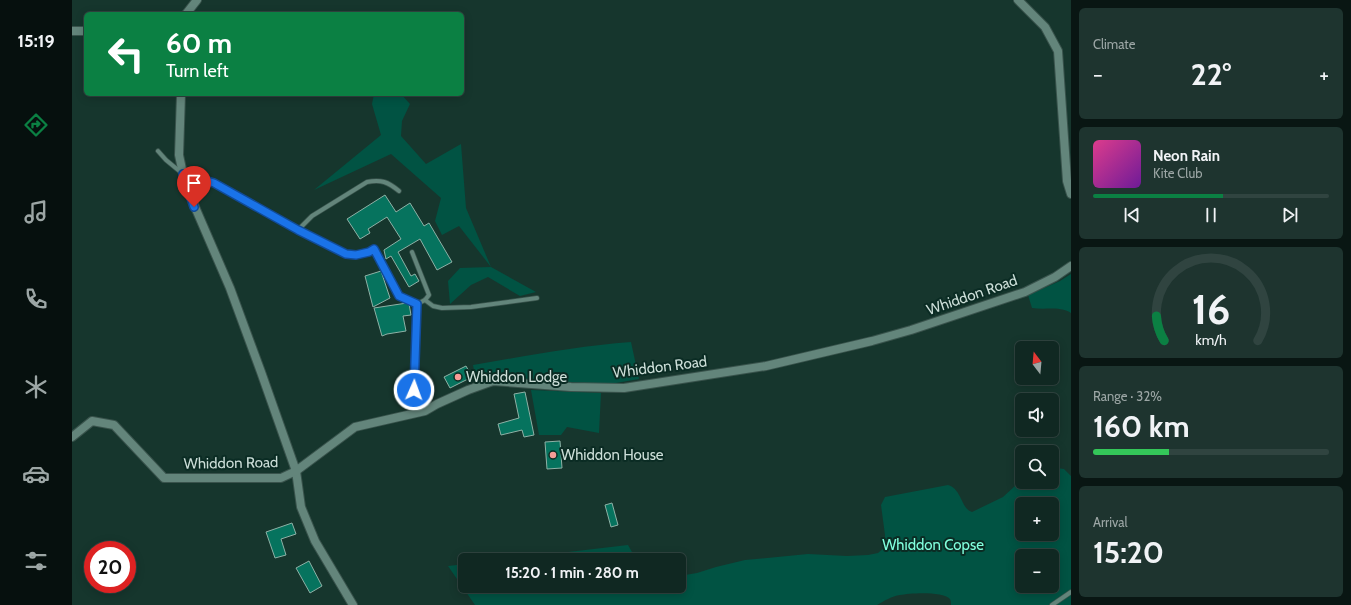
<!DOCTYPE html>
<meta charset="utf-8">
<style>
body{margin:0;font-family:Cabin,sans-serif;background:#1e342f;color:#f1f3f6;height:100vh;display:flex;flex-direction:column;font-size:15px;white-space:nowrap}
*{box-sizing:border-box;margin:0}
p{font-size:13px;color:#9ca6a5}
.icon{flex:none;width:22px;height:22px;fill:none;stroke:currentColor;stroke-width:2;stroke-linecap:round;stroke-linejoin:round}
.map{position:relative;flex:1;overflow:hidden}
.sheet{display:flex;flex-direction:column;gap:8px;padding:8px;background:#091613;width:280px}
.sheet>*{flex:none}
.hud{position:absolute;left:12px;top:12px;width:380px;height:84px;border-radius:6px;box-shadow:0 2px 10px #0003,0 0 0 1px #304440;background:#0b8043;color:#fff;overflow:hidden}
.needle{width:26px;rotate:344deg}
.controls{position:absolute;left:943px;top:341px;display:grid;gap:8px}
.controls a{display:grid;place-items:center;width:44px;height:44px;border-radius:6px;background:#102822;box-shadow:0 2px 10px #0003,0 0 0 1px #304440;font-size:20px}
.speed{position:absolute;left:12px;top:541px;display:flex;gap:8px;font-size:20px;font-weight:700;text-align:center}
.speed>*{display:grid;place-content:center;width:52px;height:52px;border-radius:50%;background:#102822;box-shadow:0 2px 10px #0003,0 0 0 1px #304440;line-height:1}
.speed .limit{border:6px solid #d22;background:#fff;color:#111}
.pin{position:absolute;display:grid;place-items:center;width:34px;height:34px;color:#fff;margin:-41px -17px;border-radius:50% 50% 50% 0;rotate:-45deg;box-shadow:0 0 4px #0007}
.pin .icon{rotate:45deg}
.me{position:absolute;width:44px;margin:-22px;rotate:2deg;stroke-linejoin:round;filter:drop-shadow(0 0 3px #0008)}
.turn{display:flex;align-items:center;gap:14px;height:84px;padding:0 16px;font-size:18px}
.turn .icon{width:52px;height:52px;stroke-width:2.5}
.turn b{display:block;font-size:28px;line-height:34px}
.big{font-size:30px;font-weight:700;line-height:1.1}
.sheet .card{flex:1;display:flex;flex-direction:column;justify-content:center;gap:6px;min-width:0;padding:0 14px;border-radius:6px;background:#1e342f}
.sheet .dial{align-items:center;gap:0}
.dial svg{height:104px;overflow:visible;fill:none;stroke:#304440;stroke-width:7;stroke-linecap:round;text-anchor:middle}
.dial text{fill:#f1f3f6;stroke:none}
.song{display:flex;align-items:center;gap:12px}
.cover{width:48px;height:48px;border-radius:6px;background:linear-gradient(135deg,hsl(330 70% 55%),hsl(280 70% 35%))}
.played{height:4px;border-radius:2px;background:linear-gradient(90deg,#0b8043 55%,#304440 55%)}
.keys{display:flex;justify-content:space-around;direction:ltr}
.heat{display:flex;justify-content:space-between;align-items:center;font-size:22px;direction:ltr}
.charge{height:6px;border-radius:3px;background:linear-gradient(90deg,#34c759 32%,#304440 0)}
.trip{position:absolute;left:386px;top:553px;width:228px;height:40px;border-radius:6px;background:#102822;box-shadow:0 2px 10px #0003,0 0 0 1px #304440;font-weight:700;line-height:40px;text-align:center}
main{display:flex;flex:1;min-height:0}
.tab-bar{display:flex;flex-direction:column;width:72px;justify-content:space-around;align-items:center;background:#06100e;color:#9ca6a5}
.tab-bar .icon{width:28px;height:28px}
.tab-bar .selected{color:#0b8043}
.tab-bar b{font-size:18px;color:#f1f3f6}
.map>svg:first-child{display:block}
.green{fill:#015343;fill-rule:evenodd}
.building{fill:#06735e;stroke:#8eb1a6}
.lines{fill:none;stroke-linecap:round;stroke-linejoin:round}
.service-casing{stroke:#39534c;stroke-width:5.5}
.minor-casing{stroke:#39534c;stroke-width:10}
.service{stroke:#63857b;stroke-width:4}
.minor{stroke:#63857b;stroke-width:8}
.route-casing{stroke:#114b97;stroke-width:10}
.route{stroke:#1a73e8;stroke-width:7}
.poi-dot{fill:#f59c96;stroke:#0b2c24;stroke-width:1.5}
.labels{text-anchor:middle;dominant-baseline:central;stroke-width:4;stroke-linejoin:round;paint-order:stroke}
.street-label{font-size:15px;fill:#ccded8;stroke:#0b2c24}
.poi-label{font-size:15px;fill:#ccded8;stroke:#0b2c24;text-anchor:start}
.park-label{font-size:15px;fill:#81ffdd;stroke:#0b2c24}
</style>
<main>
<nav class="tab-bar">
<b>15:19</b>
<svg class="icon selected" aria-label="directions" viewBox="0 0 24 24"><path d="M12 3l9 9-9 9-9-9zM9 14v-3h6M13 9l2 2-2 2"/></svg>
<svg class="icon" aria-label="music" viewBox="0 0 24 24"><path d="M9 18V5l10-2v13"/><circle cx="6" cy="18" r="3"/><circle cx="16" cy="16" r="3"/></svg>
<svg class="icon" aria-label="phone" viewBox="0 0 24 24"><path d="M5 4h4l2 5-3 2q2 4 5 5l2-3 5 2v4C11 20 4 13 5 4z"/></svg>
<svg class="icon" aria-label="climate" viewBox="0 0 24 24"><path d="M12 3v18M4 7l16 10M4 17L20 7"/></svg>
<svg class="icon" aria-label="car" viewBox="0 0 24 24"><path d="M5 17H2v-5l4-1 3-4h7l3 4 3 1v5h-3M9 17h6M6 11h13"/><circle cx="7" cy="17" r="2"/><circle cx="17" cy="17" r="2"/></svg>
<svg class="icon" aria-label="filters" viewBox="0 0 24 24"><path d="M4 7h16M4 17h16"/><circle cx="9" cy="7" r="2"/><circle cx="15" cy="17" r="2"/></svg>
</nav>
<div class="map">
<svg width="999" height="605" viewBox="0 0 999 605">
<rect width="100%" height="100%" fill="#16362d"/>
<g class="green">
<path d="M 302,94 L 329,94 L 338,104 L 330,121 L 329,136 L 354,164 L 389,144 L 394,208 L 419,267 L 464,292 L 448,296 L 416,277 L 399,285 L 378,304 L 376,281 L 388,268 L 419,267 L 387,226 L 370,235 L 363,221 L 369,198 L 319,154 L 242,190 L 309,135 L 300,104 Z"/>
<path d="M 999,274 L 999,313 C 988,306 973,310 960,308 L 956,295 L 988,281 Z"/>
<path d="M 559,342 L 567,379 L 538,384 L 421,379 L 404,381 L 401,365 C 454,356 506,346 559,342 Z"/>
<path d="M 459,390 L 529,393 L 527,433 L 495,427 L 489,435 L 467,435 Z"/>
<path d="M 985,468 L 992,469 L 999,476 L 999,605 L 879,605 C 879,603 879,601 878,599 C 871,591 838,593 828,595 C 820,596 812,601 805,605 L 403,605 L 376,566 L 393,564 L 393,586 L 607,586 L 607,576 L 625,573 L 644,567 L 673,560 L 736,554 L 775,556 L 796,555 L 806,553 L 813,547 L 813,535 L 809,505 L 813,497 L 876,485 C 890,489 889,509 900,512 L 931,497 L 944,485 L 949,482 L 980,482 L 980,470 ZM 950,504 L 980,504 L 980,534 L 950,534 ZM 950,556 L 980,556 L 980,586 L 950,586 Z"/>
<path d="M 556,545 L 560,552 L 569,560 L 427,560 Z"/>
</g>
<g class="building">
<path d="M 313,195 L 324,212 L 338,203 L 352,226 L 357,223 L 380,262 L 365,270 L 348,239 L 326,252 L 339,276 L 343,274 L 347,281 L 337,287 L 319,256 L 314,259 L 312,250 L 329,239 L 315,217 L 296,229 L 298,233 L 288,239 L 275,219 Z"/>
<path d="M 309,271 L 318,298 L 301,307 L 293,276 Z"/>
<path d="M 335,303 L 337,304 L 339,315 L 331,316 L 334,331 L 315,334 L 310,336 L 302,308 Z"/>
<path d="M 394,366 L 400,377 L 378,388 L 372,377 Z"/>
<path d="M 453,392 L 462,435 L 452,437 L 450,430 L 429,435 L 426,424 L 447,418 L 442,394 Z"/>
<path d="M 488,441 L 490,468 L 475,469 L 473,442 Z"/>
<path d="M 540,503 L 546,525 L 539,527 L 533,505 Z"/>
<path d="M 220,523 L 224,534 L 209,539 L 214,555 L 203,558 L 194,532 Z"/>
<path d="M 237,561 L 250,586 L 238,593 L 224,568 Z"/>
</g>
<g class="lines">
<g class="service-casing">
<g id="service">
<path d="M 86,151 L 94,160 L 111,174 L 142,183 L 224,229 L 274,254 L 284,255 L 297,252 L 302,249 L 327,296 L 345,304"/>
<path d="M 226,230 L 240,216 L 295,182 C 309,179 316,182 327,191"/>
<path d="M 340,252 L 357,295 L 353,300 L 345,304 L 342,390 L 345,412"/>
<path d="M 353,300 L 361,306 L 370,308 L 399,307 L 465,298"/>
<path d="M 980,605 L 999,592"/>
</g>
</g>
<g class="minor-casing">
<g id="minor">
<path d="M 946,0 L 973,27 L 986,51 L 995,181 L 999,194"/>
<path d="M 114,14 L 125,0"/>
<path d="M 0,31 L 14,31"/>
<path d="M 109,94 L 107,155 L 111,174 L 123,207 L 158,288 L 189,372 L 224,471 L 229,507 L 243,541 L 281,605"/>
<path d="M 0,437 L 20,421 L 42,425 L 92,478 L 209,478 L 224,471 L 283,427 L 353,411 L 365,404 L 396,390 L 421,381 L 499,387 L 552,388 L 694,366 L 800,341 L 839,330 L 953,292 L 983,277 L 999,266"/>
</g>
</g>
<use href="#service" class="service"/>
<use href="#minor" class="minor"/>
</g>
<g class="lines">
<g class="route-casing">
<path id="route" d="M 122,207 L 111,174 L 142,183 L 226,230 L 274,254 L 284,255 L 297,252 L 302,249 L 327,296 L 345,304 L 342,390"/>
</g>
<use href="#route" class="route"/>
</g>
<g class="poi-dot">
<circle cx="386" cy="377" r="4"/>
<circle cx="481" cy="455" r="4"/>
</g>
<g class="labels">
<g class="street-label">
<text transform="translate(900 295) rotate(-19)">Whiddon Road</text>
<text transform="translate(588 367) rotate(-7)">Whiddon Road</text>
<text transform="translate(159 463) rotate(-1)">Whiddon Road</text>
</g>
<g class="poi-label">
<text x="394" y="377">Whiddon Lodge</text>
<text x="489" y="455">Whiddon House</text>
</g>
<g class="park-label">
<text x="861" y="545">Whiddon Copse</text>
</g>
</g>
</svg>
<div class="controls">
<a><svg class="needle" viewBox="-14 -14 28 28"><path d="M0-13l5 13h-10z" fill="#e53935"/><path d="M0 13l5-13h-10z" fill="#9ca6a5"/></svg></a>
<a><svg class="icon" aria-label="sound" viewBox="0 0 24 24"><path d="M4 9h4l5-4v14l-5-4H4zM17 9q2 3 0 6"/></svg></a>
<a><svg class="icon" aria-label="search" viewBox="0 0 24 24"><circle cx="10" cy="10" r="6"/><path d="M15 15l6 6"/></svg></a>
<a>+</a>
<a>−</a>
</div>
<div class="speed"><div class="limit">20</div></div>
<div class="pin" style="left:122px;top:207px;background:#d93025"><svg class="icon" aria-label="arrive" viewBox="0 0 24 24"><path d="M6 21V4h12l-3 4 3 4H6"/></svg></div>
<svg class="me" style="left:342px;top:390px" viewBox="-20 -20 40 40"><circle r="17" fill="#1a73e8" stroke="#fff" stroke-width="3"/><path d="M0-11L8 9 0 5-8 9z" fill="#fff"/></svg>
<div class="trip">15:20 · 1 min · 280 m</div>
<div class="hud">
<div class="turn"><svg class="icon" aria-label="left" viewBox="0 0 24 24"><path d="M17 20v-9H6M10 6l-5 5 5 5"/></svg><div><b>60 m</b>Turn left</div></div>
</div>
</div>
<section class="sheet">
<div class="card"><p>Climate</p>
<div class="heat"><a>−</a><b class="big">22°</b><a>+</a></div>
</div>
<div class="card">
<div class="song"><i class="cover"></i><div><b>Neon Rain</b><p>Kite Club</p></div></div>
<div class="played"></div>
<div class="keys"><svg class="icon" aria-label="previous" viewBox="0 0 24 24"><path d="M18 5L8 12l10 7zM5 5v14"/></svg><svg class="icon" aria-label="pause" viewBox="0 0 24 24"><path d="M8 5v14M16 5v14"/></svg><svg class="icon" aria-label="next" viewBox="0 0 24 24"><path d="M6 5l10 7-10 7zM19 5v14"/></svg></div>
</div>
<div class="card dial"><svg viewBox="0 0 100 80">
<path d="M14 69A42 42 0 1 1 86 69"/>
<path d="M14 69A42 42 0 0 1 8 50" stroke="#0b8043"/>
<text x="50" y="56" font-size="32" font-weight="700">16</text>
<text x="50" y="72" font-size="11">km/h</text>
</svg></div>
<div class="card"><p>Range · 32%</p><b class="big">160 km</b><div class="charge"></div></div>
<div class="card"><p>Arrival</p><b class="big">15:20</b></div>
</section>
</main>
